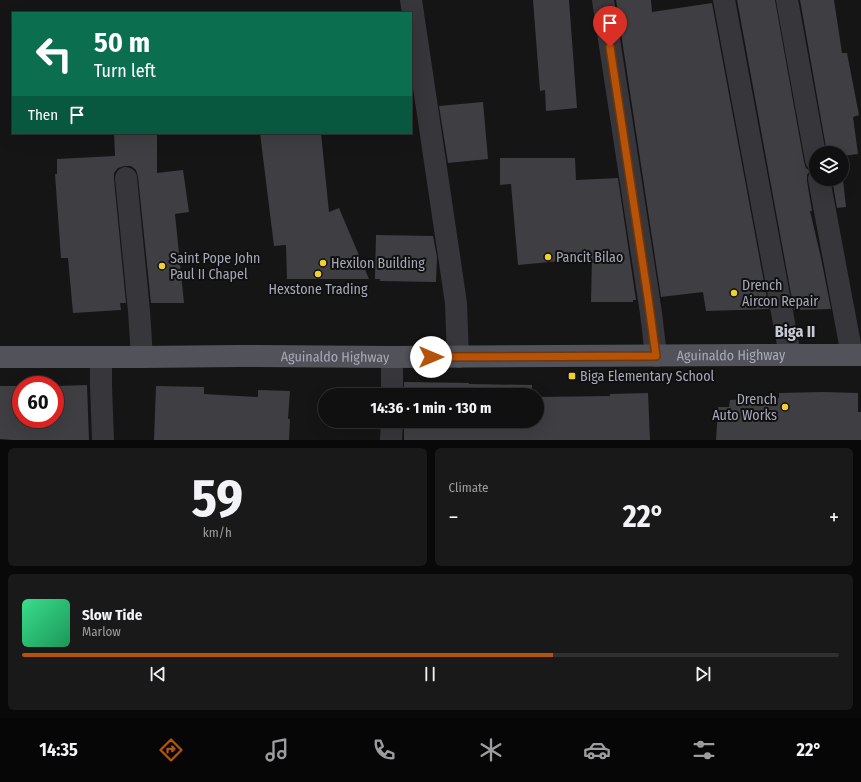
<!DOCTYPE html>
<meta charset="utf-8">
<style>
body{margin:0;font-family:"Fira Sans Condensed",sans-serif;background:#191919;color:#f1f3f6;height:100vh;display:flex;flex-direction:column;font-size:15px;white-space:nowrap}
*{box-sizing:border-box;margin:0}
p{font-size:13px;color:#9c9d9f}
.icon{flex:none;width:22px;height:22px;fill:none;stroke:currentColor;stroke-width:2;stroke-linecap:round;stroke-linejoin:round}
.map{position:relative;height:440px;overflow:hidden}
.sheet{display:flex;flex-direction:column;gap:8px;padding:8px;background:#090909;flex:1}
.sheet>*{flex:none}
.banner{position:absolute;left:12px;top:12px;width:400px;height:122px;border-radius:0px;box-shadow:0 4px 16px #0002,0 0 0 1px #303030;background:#0b6e4f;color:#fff;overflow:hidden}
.controls{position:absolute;left:809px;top:146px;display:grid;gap:8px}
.controls a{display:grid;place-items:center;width:40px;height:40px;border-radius:50%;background:#101010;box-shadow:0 4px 16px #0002,0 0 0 1px #303030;font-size:20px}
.speed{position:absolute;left:12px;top:376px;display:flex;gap:8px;font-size:20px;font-weight:700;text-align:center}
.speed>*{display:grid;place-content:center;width:52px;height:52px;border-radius:50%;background:#101010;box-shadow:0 4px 16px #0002,0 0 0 1px #303030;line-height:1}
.speed .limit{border:6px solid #d22;background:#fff;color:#111}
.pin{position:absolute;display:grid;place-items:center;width:34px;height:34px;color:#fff;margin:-41px -17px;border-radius:50% 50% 50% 0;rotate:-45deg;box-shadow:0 0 4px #0007}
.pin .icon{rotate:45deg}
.me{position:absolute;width:44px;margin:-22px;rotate:90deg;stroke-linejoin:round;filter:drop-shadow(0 0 3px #0008)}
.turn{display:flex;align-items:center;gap:14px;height:84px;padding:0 16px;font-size:18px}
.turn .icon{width:52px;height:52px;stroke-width:2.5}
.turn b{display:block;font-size:28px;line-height:34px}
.then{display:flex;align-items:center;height:38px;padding:0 16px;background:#0003;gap:8px;font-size:15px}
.big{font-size:30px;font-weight:700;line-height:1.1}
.sheet .tile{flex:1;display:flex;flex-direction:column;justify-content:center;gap:6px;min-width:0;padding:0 14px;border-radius:6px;background:#191919}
.sheet .dial{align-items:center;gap:0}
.dial b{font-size:52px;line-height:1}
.song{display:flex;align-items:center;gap:12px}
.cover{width:48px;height:48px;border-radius:6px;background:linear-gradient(135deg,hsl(150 70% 55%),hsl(150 70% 35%))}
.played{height:4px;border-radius:2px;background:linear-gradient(90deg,#b45309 65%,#303030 65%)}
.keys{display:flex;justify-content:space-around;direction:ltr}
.heat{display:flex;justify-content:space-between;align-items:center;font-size:22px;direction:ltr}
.sheet .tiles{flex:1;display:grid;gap:8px;grid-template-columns:1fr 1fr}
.tile:last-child{grid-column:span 2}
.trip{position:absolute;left:318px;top:388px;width:226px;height:40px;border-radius:20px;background:#101010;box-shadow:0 4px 16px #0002,0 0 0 1px #303030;font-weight:700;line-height:40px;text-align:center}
.menu{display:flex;height:64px;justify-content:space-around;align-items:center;background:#060606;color:#9c9d9f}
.menu .icon{width:28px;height:28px}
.menu .selected{color:#b45309}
.menu b{font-size:18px;color:#f1f3f6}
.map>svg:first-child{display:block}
.building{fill:#3f3f43}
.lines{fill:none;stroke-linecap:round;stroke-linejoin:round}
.minor{stroke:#36363b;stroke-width:22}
.major{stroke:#52525a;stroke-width:22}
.route-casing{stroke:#753606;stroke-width:10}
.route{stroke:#b45309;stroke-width:7}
.poi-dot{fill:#f1cf32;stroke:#101011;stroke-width:1.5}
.labels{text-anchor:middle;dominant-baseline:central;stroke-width:4;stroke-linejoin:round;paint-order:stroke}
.poi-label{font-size:14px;fill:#a6a9b7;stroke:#101011;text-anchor:start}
.street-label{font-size:14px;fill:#a6a9b7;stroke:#101011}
.quarter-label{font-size:16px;font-weight:bold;fill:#c7c9d3;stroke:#101011}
</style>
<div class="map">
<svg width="861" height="440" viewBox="0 0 861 440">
<rect width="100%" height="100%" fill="#151516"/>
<g class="building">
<path d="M 533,0 L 569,0 L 577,108 L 546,111 L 545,90 L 540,91 Z"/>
<path d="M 616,0 L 651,0 L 652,12 L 712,3 L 769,309 L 706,311 L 703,292 L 661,297 Z"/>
<path d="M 737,0 L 775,0 L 804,162 L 806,168 L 810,171 L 807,175 L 807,181 L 812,211 L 810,211 L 821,258 L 831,309 L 794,310 Z"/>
<path d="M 800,0 L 834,0 L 842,53 L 847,53 L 859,115 L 853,117 L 858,154 L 842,156 L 842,153 L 827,153 Z"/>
<path d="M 483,102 L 488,159 L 448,163 L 439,106 Z"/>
<path d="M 114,133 L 157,133 L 157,173 L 183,170 L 189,212 L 175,214 L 184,303 L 151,303 L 138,177 L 136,170 L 131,166 L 125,166 L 118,168 L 114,173 L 114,179 L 126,303 L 120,303 L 121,310 L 73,313 L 68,258 L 61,258 L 55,174 L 57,174 L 57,159 L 115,156 Z"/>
<path d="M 260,133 L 321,133 L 329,212 L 339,208 L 369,279 L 287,279 L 286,245 L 274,246 Z"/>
<path d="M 500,158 L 575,158 L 576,180 L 618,178 L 636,300 L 633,300 L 633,302 L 591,302 L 592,258 L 518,265 L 511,184 L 500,185 Z"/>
<path d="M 842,171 L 846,207 L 837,208 L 832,179 L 842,179 Z"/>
<path d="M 376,235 L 433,236 L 437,257 L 436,282 L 380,281 L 380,279 L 375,279 Z"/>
<path d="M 404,382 L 469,383 L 469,384 L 532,385 L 532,395 L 404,395 Z"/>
<path d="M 87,385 L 89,440 L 13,440 L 0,439 L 0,386 L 21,386 L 21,419 L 55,419 L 55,386 Z"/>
<path d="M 156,386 L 204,387 L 204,394 L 258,397 L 258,390 L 290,391 L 288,419 L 290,419 L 289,440 L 154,440 Z"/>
<path d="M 823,392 L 858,393 L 858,412 L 861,412 L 861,440 L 716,440 L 718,407 L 729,407 L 730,400 L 779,398 L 779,393 Z"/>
<path d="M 648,393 L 650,440 L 404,440 L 404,421 L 537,421 L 537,397 L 610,396 L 610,394 Z"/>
</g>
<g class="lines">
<g class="minor">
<path d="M 411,0 L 456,303 L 458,357"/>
<path d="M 603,0 L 651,313 L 656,356"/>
<path d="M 724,0 L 790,355"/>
<path d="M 787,0 L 816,160"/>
<path d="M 126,178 L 139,311 L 142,357"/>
<path d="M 819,179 L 852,355"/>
<path d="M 101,357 L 101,386 L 103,440"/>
<path d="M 392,357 L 392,395"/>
<path d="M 391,440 L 392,421"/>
</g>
<path class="major" id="s1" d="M 0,357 L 142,357 L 239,356 L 392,357 L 751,355 L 861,355"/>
</g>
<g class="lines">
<g class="route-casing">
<path id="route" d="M 431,357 L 656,356 L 648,298 L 610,47"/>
</g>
<use href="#route" class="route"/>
</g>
<g class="poi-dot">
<circle cx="548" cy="257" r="4"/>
<circle cx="323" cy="263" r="4"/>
<circle cx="162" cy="266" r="4"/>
<circle cx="318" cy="274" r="4"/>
<circle cx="734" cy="293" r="4"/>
<rect x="568" y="372" width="8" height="8" rx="2"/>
<circle cx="785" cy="407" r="4"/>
</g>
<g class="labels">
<g class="poi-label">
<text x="556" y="257">Pancit Bilao</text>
<text x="170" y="258">Saint Pope John<tspan x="170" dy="16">Paul II Chapel</tspan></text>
<text x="331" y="263">Hexilon Building</text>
<text x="742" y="285">Drench<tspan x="742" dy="16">Aircon Repair</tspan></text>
<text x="318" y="289" text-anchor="middle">Hexstone Trading</text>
<text x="580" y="376">Biga Elementary School</text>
<text x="777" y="399" text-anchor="end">Drench<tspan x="777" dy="16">Auto Works</tspan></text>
</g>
<g class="street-label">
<text stroke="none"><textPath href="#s1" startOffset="731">Aguinaldo Highway</textPath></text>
<text stroke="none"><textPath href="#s1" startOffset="335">Aguinaldo Highway</textPath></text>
</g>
<g class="quarter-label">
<text x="795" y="331">Biga II</text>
</g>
</g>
</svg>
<div class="controls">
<a><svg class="icon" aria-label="layers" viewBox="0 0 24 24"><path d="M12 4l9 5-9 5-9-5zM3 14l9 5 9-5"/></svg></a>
</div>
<div class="speed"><div class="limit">60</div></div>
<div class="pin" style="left:610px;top:47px;background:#d93025"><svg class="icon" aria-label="arrive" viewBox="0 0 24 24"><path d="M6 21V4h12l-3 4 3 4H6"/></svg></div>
<svg class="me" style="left:431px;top:357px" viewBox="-20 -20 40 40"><circle r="19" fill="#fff"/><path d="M0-13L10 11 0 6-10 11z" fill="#b45309"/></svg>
<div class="trip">14:36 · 1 min · 130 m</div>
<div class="banner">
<div class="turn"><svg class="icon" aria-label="left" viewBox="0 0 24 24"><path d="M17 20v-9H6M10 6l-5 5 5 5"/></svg><div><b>50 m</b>Turn left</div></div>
<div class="then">Then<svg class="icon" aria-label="arrive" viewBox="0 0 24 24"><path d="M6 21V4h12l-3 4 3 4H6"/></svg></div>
</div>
</div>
<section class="sheet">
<div class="tiles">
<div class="tile dial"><b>59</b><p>km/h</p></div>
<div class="tile"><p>Climate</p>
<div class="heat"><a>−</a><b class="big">22°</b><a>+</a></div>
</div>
<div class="tile">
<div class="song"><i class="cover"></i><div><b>Slow Tide</b><p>Marlow</p></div></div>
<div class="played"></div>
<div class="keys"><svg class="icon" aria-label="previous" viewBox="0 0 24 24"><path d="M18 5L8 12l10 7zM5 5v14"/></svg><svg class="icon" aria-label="pause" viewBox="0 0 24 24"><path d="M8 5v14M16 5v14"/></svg><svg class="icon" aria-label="next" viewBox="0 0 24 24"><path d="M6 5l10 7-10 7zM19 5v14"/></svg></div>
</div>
</div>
</section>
<nav class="menu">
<b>14:35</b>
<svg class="icon selected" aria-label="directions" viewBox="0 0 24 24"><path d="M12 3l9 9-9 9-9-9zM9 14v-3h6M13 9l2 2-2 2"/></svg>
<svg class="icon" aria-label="music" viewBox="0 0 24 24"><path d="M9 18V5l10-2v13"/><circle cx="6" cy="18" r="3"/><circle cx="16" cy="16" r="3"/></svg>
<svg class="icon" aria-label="phone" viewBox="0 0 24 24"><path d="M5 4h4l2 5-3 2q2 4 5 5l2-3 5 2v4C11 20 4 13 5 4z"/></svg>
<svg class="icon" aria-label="climate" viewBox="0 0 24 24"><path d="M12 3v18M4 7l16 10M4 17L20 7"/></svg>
<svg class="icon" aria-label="car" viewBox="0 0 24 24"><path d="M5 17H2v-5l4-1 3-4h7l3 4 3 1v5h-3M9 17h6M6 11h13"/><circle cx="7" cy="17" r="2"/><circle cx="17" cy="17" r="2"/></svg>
<svg class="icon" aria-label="filters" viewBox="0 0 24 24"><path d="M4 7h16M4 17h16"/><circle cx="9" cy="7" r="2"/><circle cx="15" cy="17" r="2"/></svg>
<b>22°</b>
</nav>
